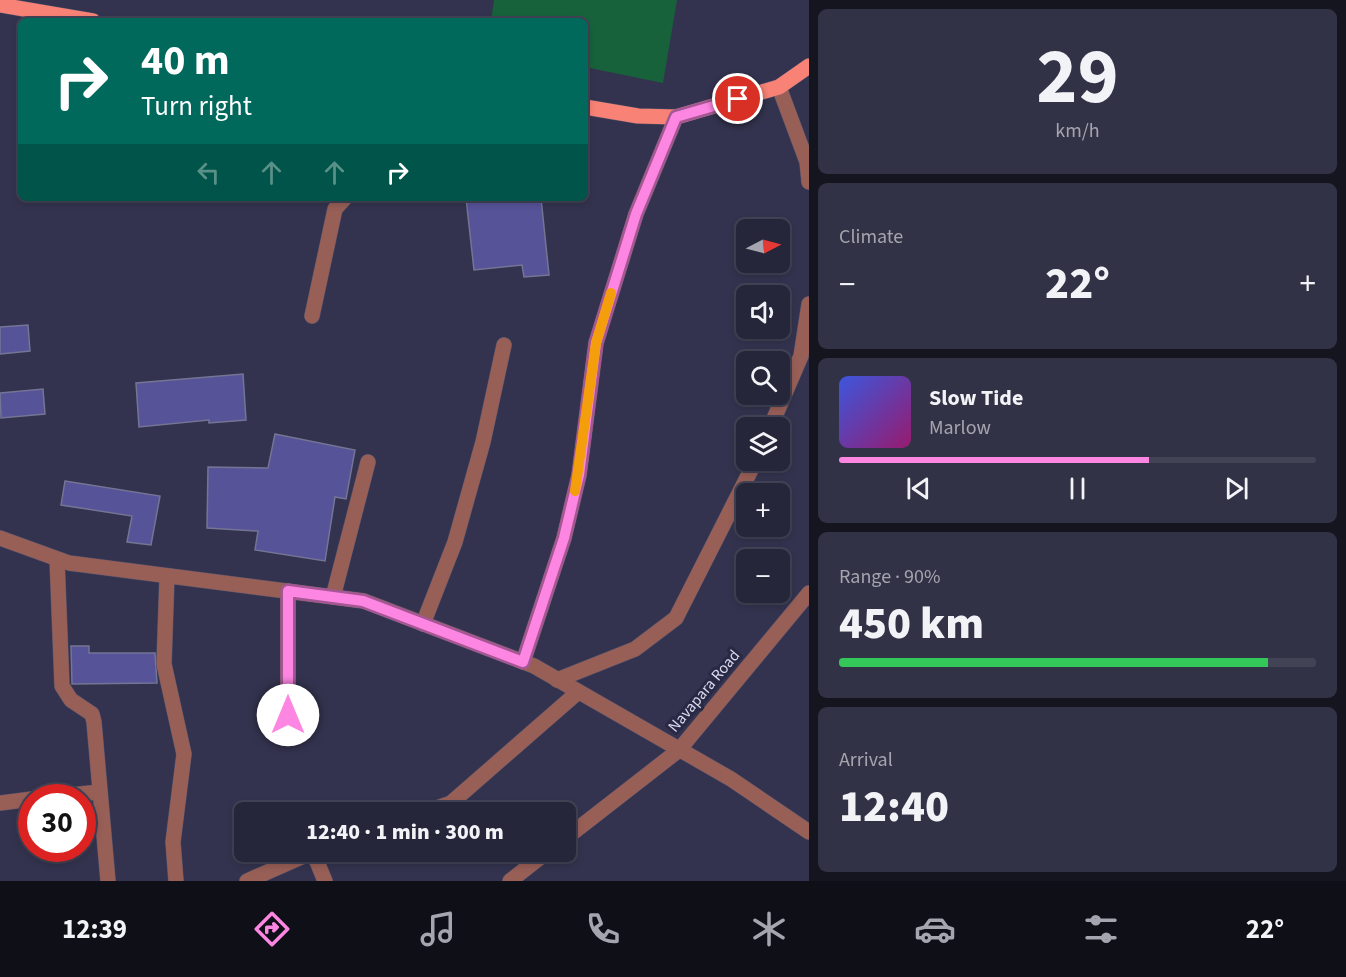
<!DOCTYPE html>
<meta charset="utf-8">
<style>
body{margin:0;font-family:"Source Sans 3",sans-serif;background:#323246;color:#f1f3f6;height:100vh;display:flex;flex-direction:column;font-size:22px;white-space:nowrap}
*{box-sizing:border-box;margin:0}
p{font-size:20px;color:#a4a5af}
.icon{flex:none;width:33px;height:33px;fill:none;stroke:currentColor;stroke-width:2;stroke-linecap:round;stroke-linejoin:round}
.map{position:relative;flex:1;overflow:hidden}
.side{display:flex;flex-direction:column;gap:9px;padding:9px;background:#151520;width:537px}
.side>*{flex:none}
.hud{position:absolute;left:18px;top:18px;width:570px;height:183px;border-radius:9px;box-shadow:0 3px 9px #0003,0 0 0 2px #424355;background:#00695c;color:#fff;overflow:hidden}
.needle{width:39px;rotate:84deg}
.controls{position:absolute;left:736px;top:219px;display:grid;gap:12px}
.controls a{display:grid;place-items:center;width:54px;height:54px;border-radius:9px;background:#26263b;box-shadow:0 3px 9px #0003,0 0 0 2px #424355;font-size:30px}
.speed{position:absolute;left:18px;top:784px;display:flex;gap:12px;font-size:30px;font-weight:700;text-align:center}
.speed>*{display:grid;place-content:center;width:78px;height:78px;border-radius:50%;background:#26263b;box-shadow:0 3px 9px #0003,0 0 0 2px #424355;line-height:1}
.speed .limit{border:9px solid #d22;background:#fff;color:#111}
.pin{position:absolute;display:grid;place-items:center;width:51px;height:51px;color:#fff;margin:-26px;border:3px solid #fff;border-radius:50%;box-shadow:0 2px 6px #0007}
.me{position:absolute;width:66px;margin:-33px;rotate:0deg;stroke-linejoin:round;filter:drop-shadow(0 0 4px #0008)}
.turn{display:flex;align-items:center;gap:21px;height:126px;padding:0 24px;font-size:27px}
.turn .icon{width:78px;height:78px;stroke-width:2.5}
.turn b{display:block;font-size:42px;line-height:51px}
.lanes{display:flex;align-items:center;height:57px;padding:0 24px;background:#0003;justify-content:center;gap:30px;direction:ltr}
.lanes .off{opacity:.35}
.big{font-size:45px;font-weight:800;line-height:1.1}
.side .tile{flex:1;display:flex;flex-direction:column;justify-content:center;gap:9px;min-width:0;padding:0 21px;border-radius:9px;background:#323246}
.side .dial{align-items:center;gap:0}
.dial b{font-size:78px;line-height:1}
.song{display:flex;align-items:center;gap:18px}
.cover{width:72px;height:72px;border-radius:9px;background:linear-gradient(135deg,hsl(230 70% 55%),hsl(320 70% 35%))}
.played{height:6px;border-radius:3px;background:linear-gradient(90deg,#fd86e2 65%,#424355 65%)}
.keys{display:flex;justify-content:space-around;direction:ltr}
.heat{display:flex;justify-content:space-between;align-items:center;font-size:33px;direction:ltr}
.charge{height:9px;border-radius:4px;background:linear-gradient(90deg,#34c759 90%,#424355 0)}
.trip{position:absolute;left:234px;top:802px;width:342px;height:60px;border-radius:9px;background:#26263b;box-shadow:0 3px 9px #0003,0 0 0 2px #424355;font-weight:800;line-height:60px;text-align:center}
.menu{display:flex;height:96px;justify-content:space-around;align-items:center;background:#0f0f18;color:#a4a5af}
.menu .icon{width:42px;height:42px}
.menu .active{color:#fd86e2}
.menu b{font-size:27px;color:#f1f3f6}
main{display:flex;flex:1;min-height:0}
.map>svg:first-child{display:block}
.green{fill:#17623b}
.building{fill:#575399;stroke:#747495;stroke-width:1.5}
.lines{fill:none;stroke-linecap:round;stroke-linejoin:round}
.minor-casing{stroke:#51516b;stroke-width:16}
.major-casing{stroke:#51516b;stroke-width:16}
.minor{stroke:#985f57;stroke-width:15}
.major{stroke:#f78275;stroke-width:15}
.route-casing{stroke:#a45793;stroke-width:15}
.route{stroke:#fd86e2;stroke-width:10}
.slow{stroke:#f59e0b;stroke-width:10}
.labels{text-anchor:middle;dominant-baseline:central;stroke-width:6;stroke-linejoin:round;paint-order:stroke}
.street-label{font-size:16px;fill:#d9daed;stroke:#292945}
</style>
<main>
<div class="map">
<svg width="809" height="881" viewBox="0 0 809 881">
<rect width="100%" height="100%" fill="#33334f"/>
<path class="green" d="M 494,0 L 677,0 L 663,83 L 585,67 L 585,21 L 491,21 Z"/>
<g class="building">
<path d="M 466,198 L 541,198 L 549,275 L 524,277 L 522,265 L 474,270 Z"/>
<path d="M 28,325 L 30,351 L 0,354 L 0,327 Z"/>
<path d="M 243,374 L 246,420 L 209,423 L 209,420 L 139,427 L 136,383 Z"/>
<path d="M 43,389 L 45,414 L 1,418 L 0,393 Z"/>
<path d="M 275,434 L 355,450 L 346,499 L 335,497 L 325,561 L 255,550 L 258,531 L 207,528 L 208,467 L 268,468 Z"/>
<path d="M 65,481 L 160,496 L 151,545 L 127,542 L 132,516 L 61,505 Z"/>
<path d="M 71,646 L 89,646 L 89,653 L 155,653 L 157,683 L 72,684 Z"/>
</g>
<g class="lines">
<g class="minor-casing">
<g id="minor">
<path d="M 779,87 L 807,162 L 809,182"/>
<path d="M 312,316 L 335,209 L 345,198"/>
<path d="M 770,428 L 801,356 L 809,304"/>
<path d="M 0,538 L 69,563 L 364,601 L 534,666 L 731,779 L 809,832"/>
<path d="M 57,559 L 62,686 L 71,700 L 92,714 L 94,722 L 108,881"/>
<path d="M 167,576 L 164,664 L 184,754 L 173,842 L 176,881"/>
<path d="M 333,597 L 368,462"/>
<path d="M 423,624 L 455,542 L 483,442 L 504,345"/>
<path d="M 523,662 L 564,538 L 579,475 L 596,343 L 636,214 L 676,117"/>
<path d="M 557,680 L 635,649 L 676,618 L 756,460"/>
<path d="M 288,735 L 288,591"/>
<path d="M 44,798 L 99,792"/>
<path d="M 0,803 L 32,799"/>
<path d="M 422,813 L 451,803 L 577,693"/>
<path d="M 566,838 L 679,750 L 809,593"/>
<path d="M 313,852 L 325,881"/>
<path d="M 247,881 L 313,852"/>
<path d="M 510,881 L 547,852"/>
</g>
</g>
<g class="major-casing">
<g id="major">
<path d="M 0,5 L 93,21"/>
<path d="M 585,107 L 638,116 L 676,117 L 779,87 L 809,66"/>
</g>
</g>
<use href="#minor" class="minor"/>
<use href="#major" class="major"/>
</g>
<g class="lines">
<g class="route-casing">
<path id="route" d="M 288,715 L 288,591 L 363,601 L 523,662 L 564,538 L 579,475 L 596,343 L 636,214 L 676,117 L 738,99"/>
</g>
<use href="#route" class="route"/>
<path class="slow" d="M 575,491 L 596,343 L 611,293"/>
</g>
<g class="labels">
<g class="street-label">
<text transform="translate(704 691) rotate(-50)">Navapara Road</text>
</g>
</g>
</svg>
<div class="controls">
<a><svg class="needle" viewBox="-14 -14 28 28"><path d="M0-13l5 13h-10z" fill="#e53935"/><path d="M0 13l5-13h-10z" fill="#a4a5af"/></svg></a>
<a><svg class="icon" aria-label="sound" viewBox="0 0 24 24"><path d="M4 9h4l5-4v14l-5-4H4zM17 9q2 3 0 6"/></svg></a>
<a><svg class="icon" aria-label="search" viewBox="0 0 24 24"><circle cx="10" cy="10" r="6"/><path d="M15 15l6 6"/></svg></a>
<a><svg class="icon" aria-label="layers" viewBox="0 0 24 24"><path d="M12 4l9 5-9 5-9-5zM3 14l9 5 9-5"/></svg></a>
<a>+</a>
<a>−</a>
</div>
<div class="speed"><div class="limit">30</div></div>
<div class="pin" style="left:738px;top:99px;background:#d93025"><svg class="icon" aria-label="arrive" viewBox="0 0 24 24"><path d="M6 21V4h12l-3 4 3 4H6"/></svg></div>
<svg class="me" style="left:288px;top:715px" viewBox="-20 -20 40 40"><circle r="19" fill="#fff"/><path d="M0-13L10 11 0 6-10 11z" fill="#fd86e2"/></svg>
<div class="trip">12:40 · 1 min · 300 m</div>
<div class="hud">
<div class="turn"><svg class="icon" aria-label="right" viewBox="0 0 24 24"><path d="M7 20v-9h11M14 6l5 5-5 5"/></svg><div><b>40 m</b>Turn right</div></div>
<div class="lanes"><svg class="icon off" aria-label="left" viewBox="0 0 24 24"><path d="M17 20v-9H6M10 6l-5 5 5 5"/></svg><svg class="icon off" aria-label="ahead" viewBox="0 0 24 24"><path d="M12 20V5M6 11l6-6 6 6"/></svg><svg class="icon off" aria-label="ahead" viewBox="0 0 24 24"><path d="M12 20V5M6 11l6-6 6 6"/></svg><svg class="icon" aria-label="right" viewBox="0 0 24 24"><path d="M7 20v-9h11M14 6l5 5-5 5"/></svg></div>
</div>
</div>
<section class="side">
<div class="tile dial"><b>29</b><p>km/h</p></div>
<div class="tile"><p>Climate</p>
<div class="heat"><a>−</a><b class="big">22°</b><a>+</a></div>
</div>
<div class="tile">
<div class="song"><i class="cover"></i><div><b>Slow Tide</b><p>Marlow</p></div></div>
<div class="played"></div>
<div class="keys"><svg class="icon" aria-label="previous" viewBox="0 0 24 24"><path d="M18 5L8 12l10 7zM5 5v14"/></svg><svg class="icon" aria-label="pause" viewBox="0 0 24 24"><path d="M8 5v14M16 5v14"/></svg><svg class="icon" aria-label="next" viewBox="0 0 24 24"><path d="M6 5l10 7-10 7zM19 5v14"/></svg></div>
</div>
<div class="tile"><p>Range · 90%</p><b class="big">450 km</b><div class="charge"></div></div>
<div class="tile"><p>Arrival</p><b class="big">12:40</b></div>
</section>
</main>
<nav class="menu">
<b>12:39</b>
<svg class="icon active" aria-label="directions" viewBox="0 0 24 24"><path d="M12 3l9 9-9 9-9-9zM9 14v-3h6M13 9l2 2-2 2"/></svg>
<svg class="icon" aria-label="music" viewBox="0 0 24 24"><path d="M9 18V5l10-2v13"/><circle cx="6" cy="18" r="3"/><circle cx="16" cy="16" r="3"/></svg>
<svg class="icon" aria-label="phone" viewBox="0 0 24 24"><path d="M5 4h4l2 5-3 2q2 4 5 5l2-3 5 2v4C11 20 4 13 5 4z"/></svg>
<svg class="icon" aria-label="climate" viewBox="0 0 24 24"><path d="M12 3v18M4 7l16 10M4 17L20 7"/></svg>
<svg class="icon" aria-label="car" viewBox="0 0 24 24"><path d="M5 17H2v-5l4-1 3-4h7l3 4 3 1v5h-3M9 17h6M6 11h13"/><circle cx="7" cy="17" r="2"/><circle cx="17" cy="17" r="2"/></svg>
<svg class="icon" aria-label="filters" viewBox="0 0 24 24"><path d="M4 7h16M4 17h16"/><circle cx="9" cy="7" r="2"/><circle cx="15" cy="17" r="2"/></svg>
<b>22°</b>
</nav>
